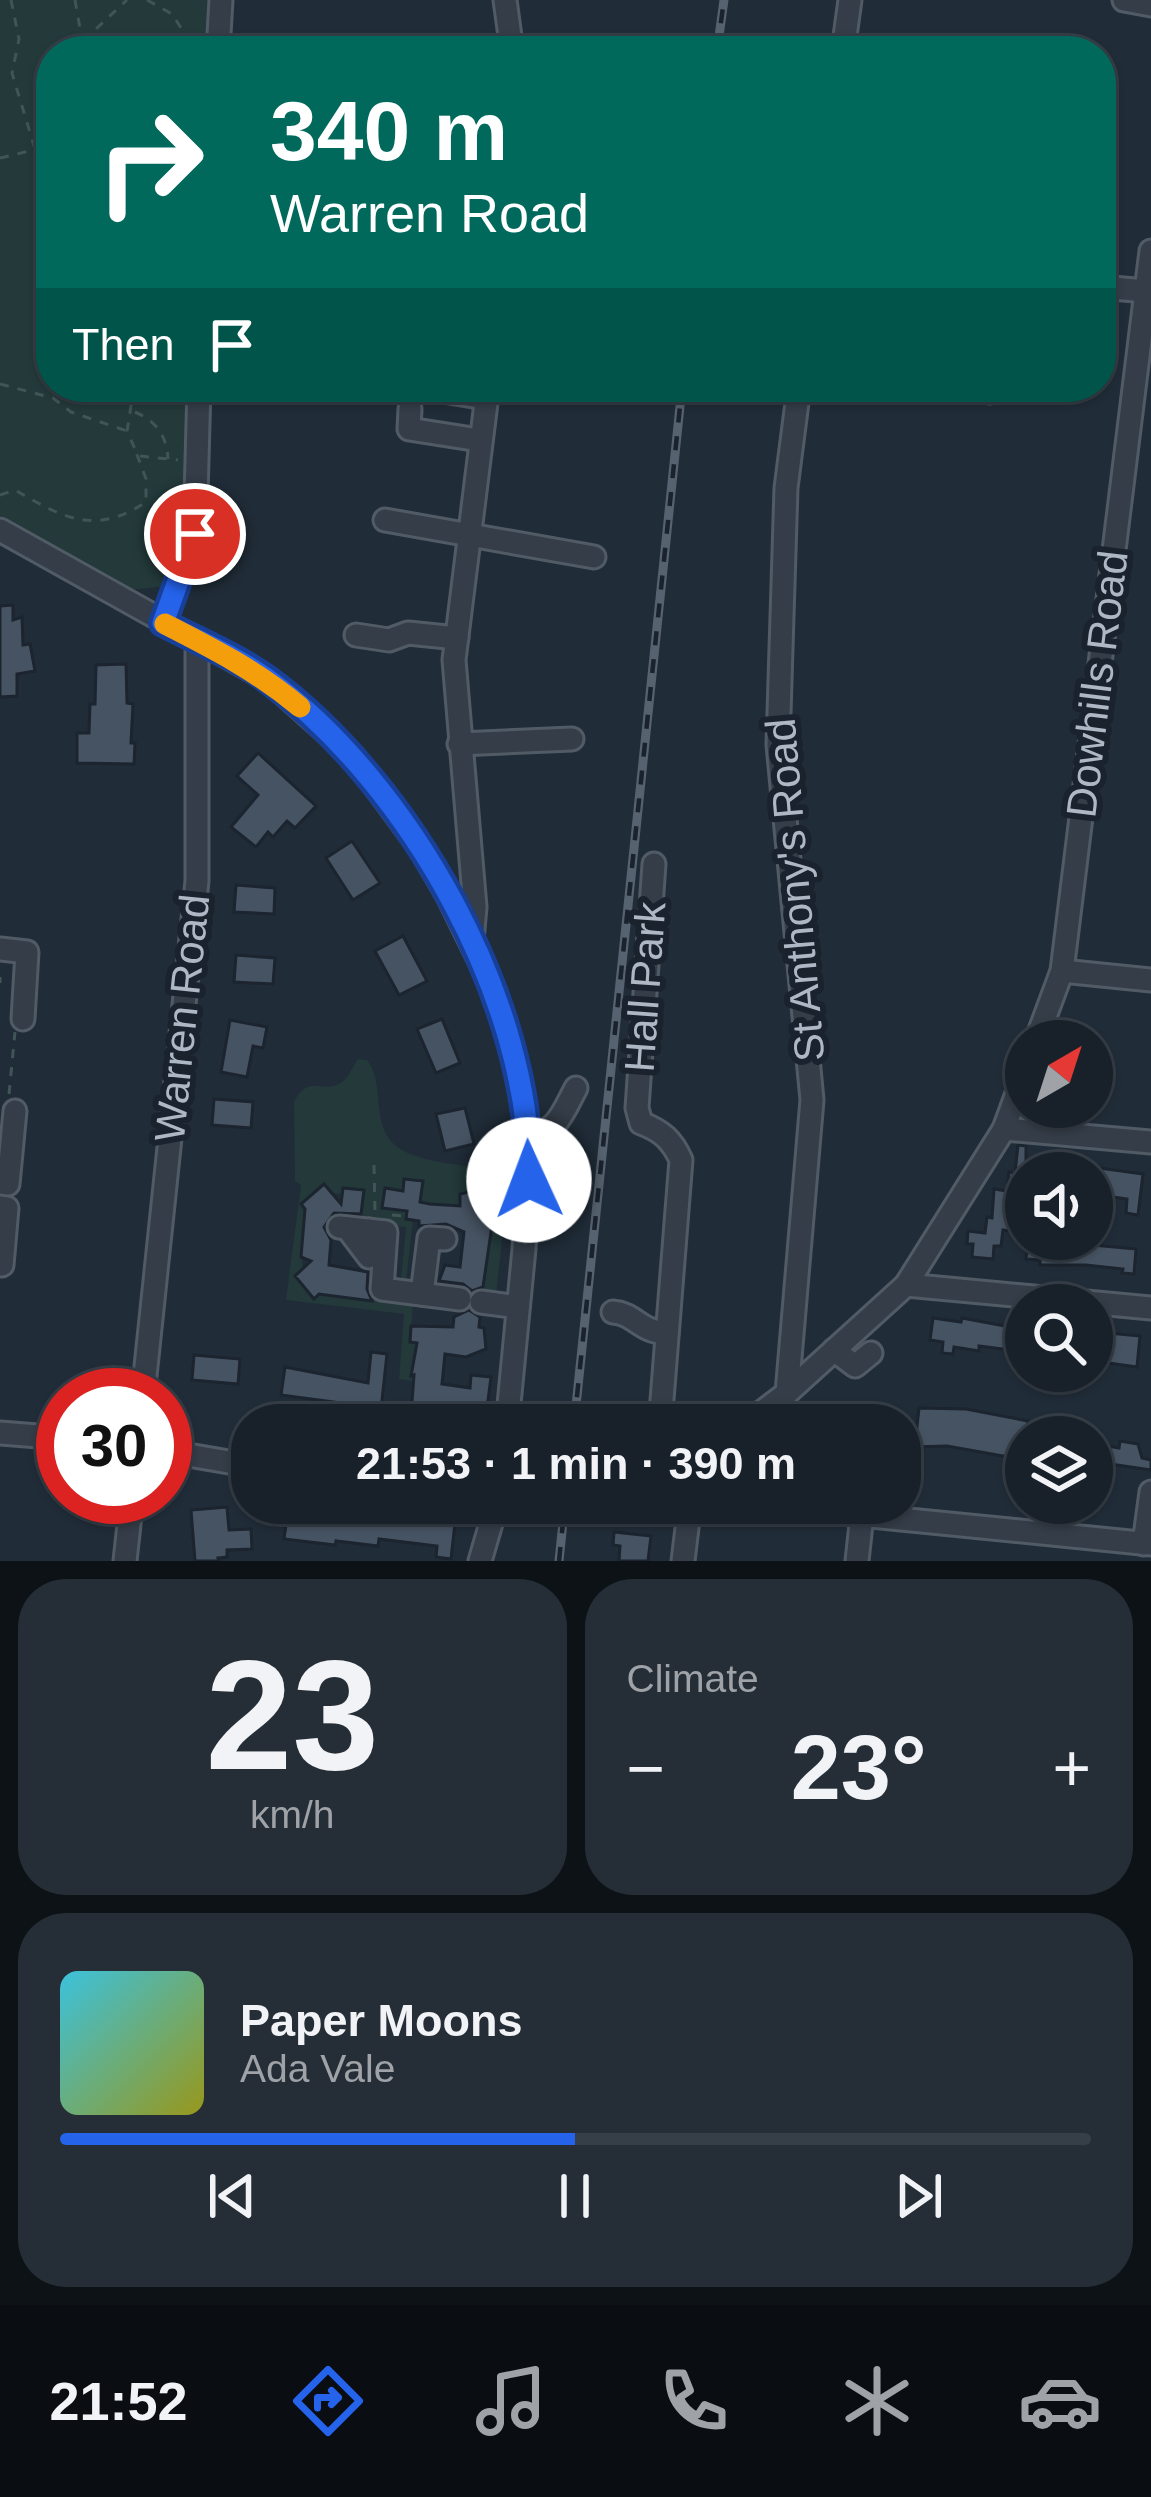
<!DOCTYPE html>
<meta charset="utf-8">
<style>
body{margin:0;font-family:Arial,sans-serif;background:#252e36;color:#f1f3f6;height:100vh;display:flex;flex-direction:column;font-size:45px;white-space:nowrap}
*{box-sizing:border-box;margin:0}
p{font-size:39px;color:#9fa3a8}
.icon{flex:none;width:66px;height:66px;fill:none;stroke:currentColor;stroke-width:2;stroke-linecap:round;stroke-linejoin:round}
.map{position:relative;height:1561px;overflow:hidden}
.side{display:flex;flex-direction:column;gap:18px;padding:18px;background:#0d1217;flex:1}
.side>*{flex:none}
.guide{position:absolute;left:36px;top:36px;width:1080px;height:366px;border-radius:48px;box-shadow:0 3px 9px #0004,0 0 0 3px #363e47;background:#00695c;color:#fff;overflow:hidden}
.needle{width:78px;rotate:39deg}
.tools{position:absolute;left:1005px;top:1020px;display:grid;gap:24px}
.tools a{display:grid;place-items:center;width:108px;height:108px;border-radius:50%;background:#18212a;box-shadow:0 3px 9px #0004,0 0 0 3px #363e47;font-size:60px}
.speed{position:absolute;left:36px;top:1368px;display:flex;gap:24px;font-size:60px;font-weight:700;text-align:center}
.speed>*{display:grid;place-content:center;width:156px;height:156px;border-radius:50%;background:#18212a;box-shadow:0 3px 9px #0004,0 0 0 3px #363e47;line-height:1}
.speed .limit{border:18px solid #d22;background:#fff;color:#111}
.pin{position:absolute;display:grid;place-items:center;width:102px;height:102px;color:#fff;margin:-51px;border:6px solid #fff;border-radius:50%;box-shadow:0 3px 12px #0007}
.me{position:absolute;width:132px;margin:-66px;rotate:358deg;stroke-linejoin:round;filter:drop-shadow(0 0 9px #0008)}
.turn{display:flex;align-items:center;gap:42px;height:252px;padding:0 36px;font-size:54px}
.turn .icon{width:156px;height:156px;stroke-width:2.5}
.turn b{display:block;font-size:84px;line-height:102px}
.then{display:flex;align-items:center;height:114px;padding:0 36px;background:#0003;gap:24px;font-size:45px}
.big{font-size:90px;font-weight:700;line-height:1.1}
.side .card{flex:1;display:flex;flex-direction:column;justify-content:center;gap:18px;min-width:0;padding:0 42px;border-radius:48px;background:#252e36}
.side .dial{align-items:center;gap:0}
.dial b{font-size:156px;line-height:1}
.song{display:flex;align-items:center;gap:36px}
.cover{width:144px;height:144px;border-radius:18px;background:linear-gradient(135deg,hsl(190 70% 55%),hsl(60 70% 35%))}
.played{height:12px;border-radius:6px;background:linear-gradient(90deg,#2563eb 50%,#363e47 50%)}
.keys{display:flex;justify-content:space-around;direction:ltr}
.heat{display:flex;justify-content:space-between;align-items:center;font-size:66px;direction:ltr}
.side .tiles{flex:1;display:grid;gap:18px;grid-template-columns:1fr 1fr}
.card:last-child{grid-column:span 2}
.trip{position:absolute;left:231px;top:1404px;width:690px;height:120px;border-radius:48px;background:#18212a;box-shadow:0 3px 9px #0004,0 0 0 3px #363e47;font-weight:700;line-height:120px;text-align:center}
.tab-bar{display:flex;height:192px;justify-content:space-around;align-items:center;background:#0a0d11;color:#9fa3a8}
.tab-bar .icon{width:84px;height:84px}
.tab-bar .on{color:#2563eb}
.tab-bar b{font-size:54px;color:#f1f3f6}
.map>svg:first-child{display:block}
.green{fill:#23393a}
.building{fill:#465362;stroke:#1b242f;stroke-width:3}
.lines{fill:none;stroke-linecap:round;stroke-linejoin:round}
.minor-casing{stroke:#515b66;stroke-width:27}
.path{stroke:#405556;stroke-width:3;stroke-dasharray:9 9;stroke-linecap:butt}
.minor{stroke:#343d48;stroke-width:21}
.rail-casing{stroke:#56626f;stroke-width:9}
.rail{stroke:#1a222d;stroke-width:4.5;stroke-dasharray:14;stroke-linecap:butt}
.route-casing{stroke:#184099;stroke-width:30}
.route{stroke:#2563eb;stroke-width:21}
.slow{stroke:#f59e0b;stroke-width:21}
.labels{text-anchor:middle;dominant-baseline:central;stroke-width:12;stroke-linejoin:round;paint-order:stroke}
.street-label{font-size:42px;fill:#aeb8c5;stroke:#1a222d}
</style>
<div class="map">
<svg width="1151" height="1561" viewBox="0 0 1151 1561">
<rect width="100%" height="100%" fill="#202c38"/>
<g class="green">
<path d="M 0,0 L 228,0 L 223,51 L 51,51 L 51,387 L 199,387 L 195,534 L 176,585 L 128,590 L 48,548 L 0,515 Z"/>
<path d="M 358,1059 L 367,1060 C 383,1081 374,1110 386,1134 C 406,1170 475,1159 509,1178 L 496,1294 L 482,1297 L 494,1213 L 483,1211 L 489,1195 L 484,1190 L 461,1194 L 460,1209 L 420,1204 L 423,1182 L 405,1179 L 403,1191 L 385,1189 L 383,1208 L 407,1212 L 406,1219 L 413,1220 L 406,1282 L 397,1286 L 383,1276 L 401,1278 L 406,1227 L 360,1222 L 363,1190 L 344,1188 L 342,1194 L 332,1193 L 324,1185 L 301,1203 L 308,1213 L 301,1256 L 303,1267 L 295,1276 L 314,1298 L 322,1292 L 413,1305 L 410,1341 L 419,1343 L 413,1363 L 414,1381 L 399,1379 L 404,1314 L 286,1300 L 301,1185 L 295,1181 L 294,1101 C 310,1074 321,1093 339,1084 C 347,1081 353,1066 358,1059 Z"/>
</g>
<g class="building">
<path d="M 13,605 L 13,620 L 22,617 L 23,645 L 30,644 L 35,671 L 17,674 L 17,696 L 0,697 L 0,606 Z"/>
<path d="M 126,664 L 127,703 L 133,704 L 131,743 L 135,743 L 134,764 L 77,763 L 77,733 L 89,733 L 90,704 L 95,704 L 96,665 Z"/>
<path d="M 258,753 L 316,806 L 295,828 L 287,821 L 273,837 L 268,832 L 256,847 L 231,827 L 258,795 L 237,776 Z"/>
<path d="M 352,841 L 380,883 L 353,900 L 326,858 Z"/>
<path d="M 236,885 L 275,888 L 274,914 L 234,912 Z"/>
<path d="M 403,936 L 427,981 L 399,995 L 375,951 Z"/>
<path d="M 236,955 L 275,958 L 273,984 L 234,982 Z"/>
<path d="M 442,1019 L 460,1063 L 436,1073 L 417,1029 Z"/>
<path d="M 230,1020 L 267,1027 L 263,1048 L 253,1046 L 247,1077 L 221,1072 Z"/>
<path d="M 214,1099 L 253,1102 L 251,1128 L 212,1125 Z"/>
<path d="M 465,1108 L 474,1144 L 445,1151 L 436,1114 Z"/>
<path d="M 1018,1145 L 1026,1146 L 1026,1161 L 1037,1160 L 1035,1173 L 1026,1173 L 1026,1213 L 1019,1213 L 1017,1232 L 1003,1230 L 1001,1246 L 994,1246 L 993,1259 L 972,1257 L 973,1244 L 967,1244 L 968,1231 L 985,1233 L 987,1217 L 992,1218 L 994,1189 L 1007,1191 L 1009,1172 L 1015,1173 Z"/>
<path d="M 1092,1167 L 1143,1174 L 1138,1215 L 1126,1213 L 1127,1199 L 1092,1194 Z"/>
<path d="M 404,1179 L 423,1181 L 420,1202 L 430,1204 L 460,1206 L 460,1194 L 478,1190 L 489,1195 L 488,1212 L 494,1212 L 483,1287 L 472,1291 L 463,1284 L 439,1281 L 445,1265 L 460,1267 L 464,1232 L 446,1224 L 419,1226 L 419,1221 L 406,1219 L 407,1211 L 382,1208 L 385,1188 L 403,1191 Z"/>
<path d="M 324,1184 L 341,1204 L 343,1188 L 364,1190 L 361,1214 L 334,1213 L 324,1227 L 331,1240 L 329,1265 L 368,1272 L 367,1289 L 372,1301 L 319,1294 L 314,1299 L 295,1276 L 311,1261 L 301,1257 L 305,1209 L 301,1204 Z"/>
<path d="M 1028,1239 L 1136,1249 L 1134,1274 L 1122,1273 L 1123,1269 L 1086,1265 L 1040,1265 L 1040,1260 L 1026,1259 Z"/>
<path d="M 469,1310 L 480,1317 L 479,1327 L 484,1328 L 486,1349 L 466,1357 L 445,1354 L 442,1384 L 470,1388 L 471,1375 L 491,1377 L 485,1424 L 442,1419 L 437,1412 L 430,1418 L 422,1417 L 418,1410 L 411,1415 L 414,1375 L 411,1376 L 417,1343 L 410,1342 L 411,1326 L 453,1327 L 454,1317 Z"/>
<path d="M 933,1318 L 961,1322 L 962,1318 L 1026,1330 L 1025,1352 L 979,1346 L 979,1351 L 954,1347 L 953,1354 L 942,1353 L 943,1342 L 930,1340 Z"/>
<path d="M 1098,1332 L 1140,1336 L 1137,1367 L 1094,1361 Z"/>
<path d="M 371,1352 L 387,1354 L 380,1419 L 348,1416 L 349,1404 L 281,1395 L 285,1367 L 368,1383 Z"/>
<path d="M 194,1355 L 240,1359 L 238,1384 L 192,1380 Z"/>
<path d="M 919,1408 L 966,1409 L 1028,1421 L 1025,1443 L 1016,1442 L 1014,1458 L 947,1446 L 909,1447 L 911,1434 L 916,1435 Z"/>
<path d="M 1120,1441 L 1138,1444 L 1142,1458 L 1151,1460 L 1151,1470 L 1110,1464 L 1108,1473 L 1092,1470 L 1092,1450 L 1101,1451 L 1102,1445 L 1119,1448 Z"/>
<path d="M 227,1507 L 229,1530 L 251,1529 L 252,1549 L 227,1550 L 227,1557 L 218,1558 L 219,1561 L 195,1561 L 191,1510 Z"/>
<path d="M 288,1510 L 349,1518 L 350,1514 L 392,1519 L 392,1512 L 447,1518 L 447,1521 L 455,1523 L 451,1559 L 436,1557 L 437,1546 L 379,1539 L 378,1546 L 336,1541 L 335,1545 L 284,1539 Z"/>
<path d="M 614,1532 L 651,1536 L 648,1561 L 619,1561 L 620,1546 L 613,1545 Z"/>
</g>
<g class="lines">
<g class="minor-casing">
<g id="minor">
<path d="M 505,0 L 512,51"/>
<path d="M 1124,0 L 1151,5"/>
<path d="M 218,51 L 221,0"/>
<path d="M 843,51 L 850,0"/>
<path d="M 1101,287 L 1146,291"/>
<path d="M 420,387 L 485,398"/>
<path d="M 990,392 L 991,387"/>
<path d="M 410,409 L 409,429 L 479,440"/>
<path d="M 385,520 L 594,557"/>
<path d="M 0,530 L 267,679 L 353,756 L 419,846 L 448,896 L 495,992 L 519,1075 L 530,1137 L 524,1249 L 507,1425"/>
<path d="M 163,623 L 195,534 L 199,387"/>
<path d="M 356,635 L 389,640 L 408,633 L 457,638"/>
<path d="M 459,744 L 572,739"/>
<path d="M 654,864 L 637,1108 L 641,1123 C 662,1131 672,1140 681,1160 L 660,1425"/>
<path d="M 472,941 L 475,907 L 454,660 L 488,387"/>
<path d="M 0,949 L 27,952 L 23,1019"/>
<path d="M 1062,971 L 1151,980"/>
<path d="M 1036,1041 L 1062,971 L 1151,251"/>
<path d="M 1004,1129 L 1151,1142"/>
<path d="M 530,1137 C 558,1131 563,1112 576,1088"/>
<path d="M 0,1183 L 8,1184 L 15,1111"/>
<path d="M 0,1207 L 7,1208 L 2,1265"/>
<path d="M 339,1227 L 386,1232 L 382,1289 L 460,1299"/>
<path d="M 347,1228 L 369,1257 L 369,1230"/>
<path d="M 906,1285 L 1151,1308"/>
<path d="M 422,1294 L 429,1238 L 445,1239"/>
<path d="M 481,1302 L 518,1307"/>
<path d="M 613,1312 C 636,1314 638,1331 667,1333"/>
<path d="M 834,1350 L 855,1366 L 871,1353"/>
<path d="M 787,1393 L 812,1100 L 778,745 L 786,488 L 799,387"/>
<path d="M 143,1395 L 197,881 L 197,640"/>
<path d="M 745,1425 L 787,1393 L 906,1285 L 1004,1129 L 1026,1069"/>
<path d="M 0,1433 L 63,1438"/>
<path d="M 165,1451 L 252,1466"/>
<path d="M 740,1503 L 1151,1544"/>
<path d="M 1144,1544 L 1151,1492"/>
<path d="M 125,1561 L 132,1497"/>
<path d="M 480,1561 L 497,1503"/>
<path d="M 683,1561 L 690,1503"/>
<path d="M 857,1561 L 862,1515"/>
</g>
</g>
<g class="path">
<path d="M 11,0 L 19,39 L 12,73 L 35,149"/>
<path d="M 75,0 L 84,51"/>
<path d="M 147,0 L 172,14 L 183,31 L 178,51"/>
<path d="M 83,41 L 127,0"/>
<path d="M 0,158 L 51,146"/>
<path d="M 0,384 L 53,398 L 71,412 L 127,431"/>
<path d="M 134,387 L 127,431 L 135,449"/>
<path d="M 135,412 C 156,421 167,436 168,459"/>
<path d="M 140,456 L 178,460"/>
<path d="M 0,495 L 15,490 C 63,518 95,536 146,502 L 146,479 L 136,452"/>
<path d="M 0,977 L 0,983"/>
<path d="M 9,1094 L 15,1032"/>
<path d="M 374,1165 L 375,1211"/>
<path d="M 392,1215 L 406,1216"/>
</g>
<use href="#minor" class="minor"/>
<g class="rail-casing">
<g id="rail">
<path d="M 717,51 L 724,0"/>
<path d="M 574,1425 L 682,387"/>
<path d="M 559,1561 L 565,1503"/>
</g>
</g>
<use href="#rail" class="rail"/>
</g>
<g class="lines">
<g class="route-casing">
<path id="route" d="M 195,534 L 163,623 C 198,641 235,656 267,679 C 409,783 533,1002 529,1180"/>
</g>
<use href="#route" class="route"/>
<path class="slow" d="M 165,624 C 214,649 257,671 300,707"/>
</g>
<g class="labels">
<g class="street-label">
<text transform="translate(1097 684) rotate(-83)">Dowhills Road</text>
<text transform="translate(795 890) rotate(-95)">St Anthony's Road</text>
<text transform="translate(645 987) rotate(-86)">Hall Park</text>
<text transform="translate(182 1018) rotate(-84)">Warren Road</text>
</g>
</g>
</svg>
<div class="tools">
<a><svg class="needle" viewBox="-14 -14 28 28"><path d="M0-13l5 13h-10z" fill="#e53935"/><path d="M0 13l5-13h-10z" fill="#9fa3a8"/></svg></a>
<a><svg class="icon" aria-label="sound" viewBox="0 0 24 24"><path d="M4 9h4l5-4v14l-5-4H4zM17 9q2 3 0 6"/></svg></a>
<a><svg class="icon" aria-label="search" viewBox="0 0 24 24"><circle cx="10" cy="10" r="6"/><path d="M15 15l6 6"/></svg></a>
<a><svg class="icon" aria-label="layers" viewBox="0 0 24 24"><path d="M12 4l9 5-9 5-9-5zM3 14l9 5 9-5"/></svg></a>
</div>
<div class="speed"><div class="limit">30</div></div>
<div class="pin" style="left:195px;top:534px;background:#d93025"><svg class="icon" aria-label="arrive" viewBox="0 0 24 24"><path d="M6 21V4h12l-3 4 3 4H6"/></svg></div>
<svg class="me" style="left:529px;top:1180px" viewBox="-20 -20 40 40"><circle r="19" fill="#fff"/><path d="M0-13L10 11 0 6-10 11z" fill="#2563eb"/></svg>
<div class="trip">21:53 · 1 min · 390 m</div>
<div class="guide">
<div class="turn"><svg class="icon" aria-label="right" viewBox="0 0 24 24"><path d="M7 20v-9h11M14 6l5 5-5 5"/></svg><div><b>340 m</b>Warren Road</div></div>
<div class="then">Then<svg class="icon" aria-label="arrive" viewBox="0 0 24 24"><path d="M6 21V4h12l-3 4 3 4H6"/></svg></div>
</div>
</div>
<section class="side">
<div class="tiles">
<div class="card dial"><b>23</b><p>km/h</p></div>
<div class="card"><p>Climate</p>
<div class="heat"><a>−</a><b class="big">23°</b><a>+</a></div>
</div>
<div class="card">
<div class="song"><i class="cover"></i><div><b>Paper Moons</b><p>Ada Vale</p></div></div>
<div class="played"></div>
<div class="keys"><svg class="icon" aria-label="previous" viewBox="0 0 24 24"><path d="M18 5L8 12l10 7zM5 5v14"/></svg><svg class="icon" aria-label="pause" viewBox="0 0 24 24"><path d="M8 5v14M16 5v14"/></svg><svg class="icon" aria-label="next" viewBox="0 0 24 24"><path d="M6 5l10 7-10 7zM19 5v14"/></svg></div>
</div>
</div>
</section>
<nav class="tab-bar">
<b>21:52</b>
<svg class="icon on" aria-label="directions" viewBox="0 0 24 24"><path d="M12 3l9 9-9 9-9-9zM9 14v-3h6M13 9l2 2-2 2"/></svg>
<svg class="icon" aria-label="music" viewBox="0 0 24 24"><path d="M9 18V5l10-2v13"/><circle cx="6" cy="18" r="3"/><circle cx="16" cy="16" r="3"/></svg>
<svg class="icon" aria-label="phone" viewBox="0 0 24 24"><path d="M5 4h4l2 5-3 2q2 4 5 5l2-3 5 2v4C11 20 4 13 5 4z"/></svg>
<svg class="icon" aria-label="climate" viewBox="0 0 24 24"><path d="M12 3v18M4 7l16 10M4 17L20 7"/></svg>
<svg class="icon" aria-label="car" viewBox="0 0 24 24"><path d="M5 17H2v-5l4-1 3-4h7l3 4 3 1v5h-3M9 17h6M6 11h13"/><circle cx="7" cy="17" r="2"/><circle cx="17" cy="17" r="2"/></svg>
</nav>
